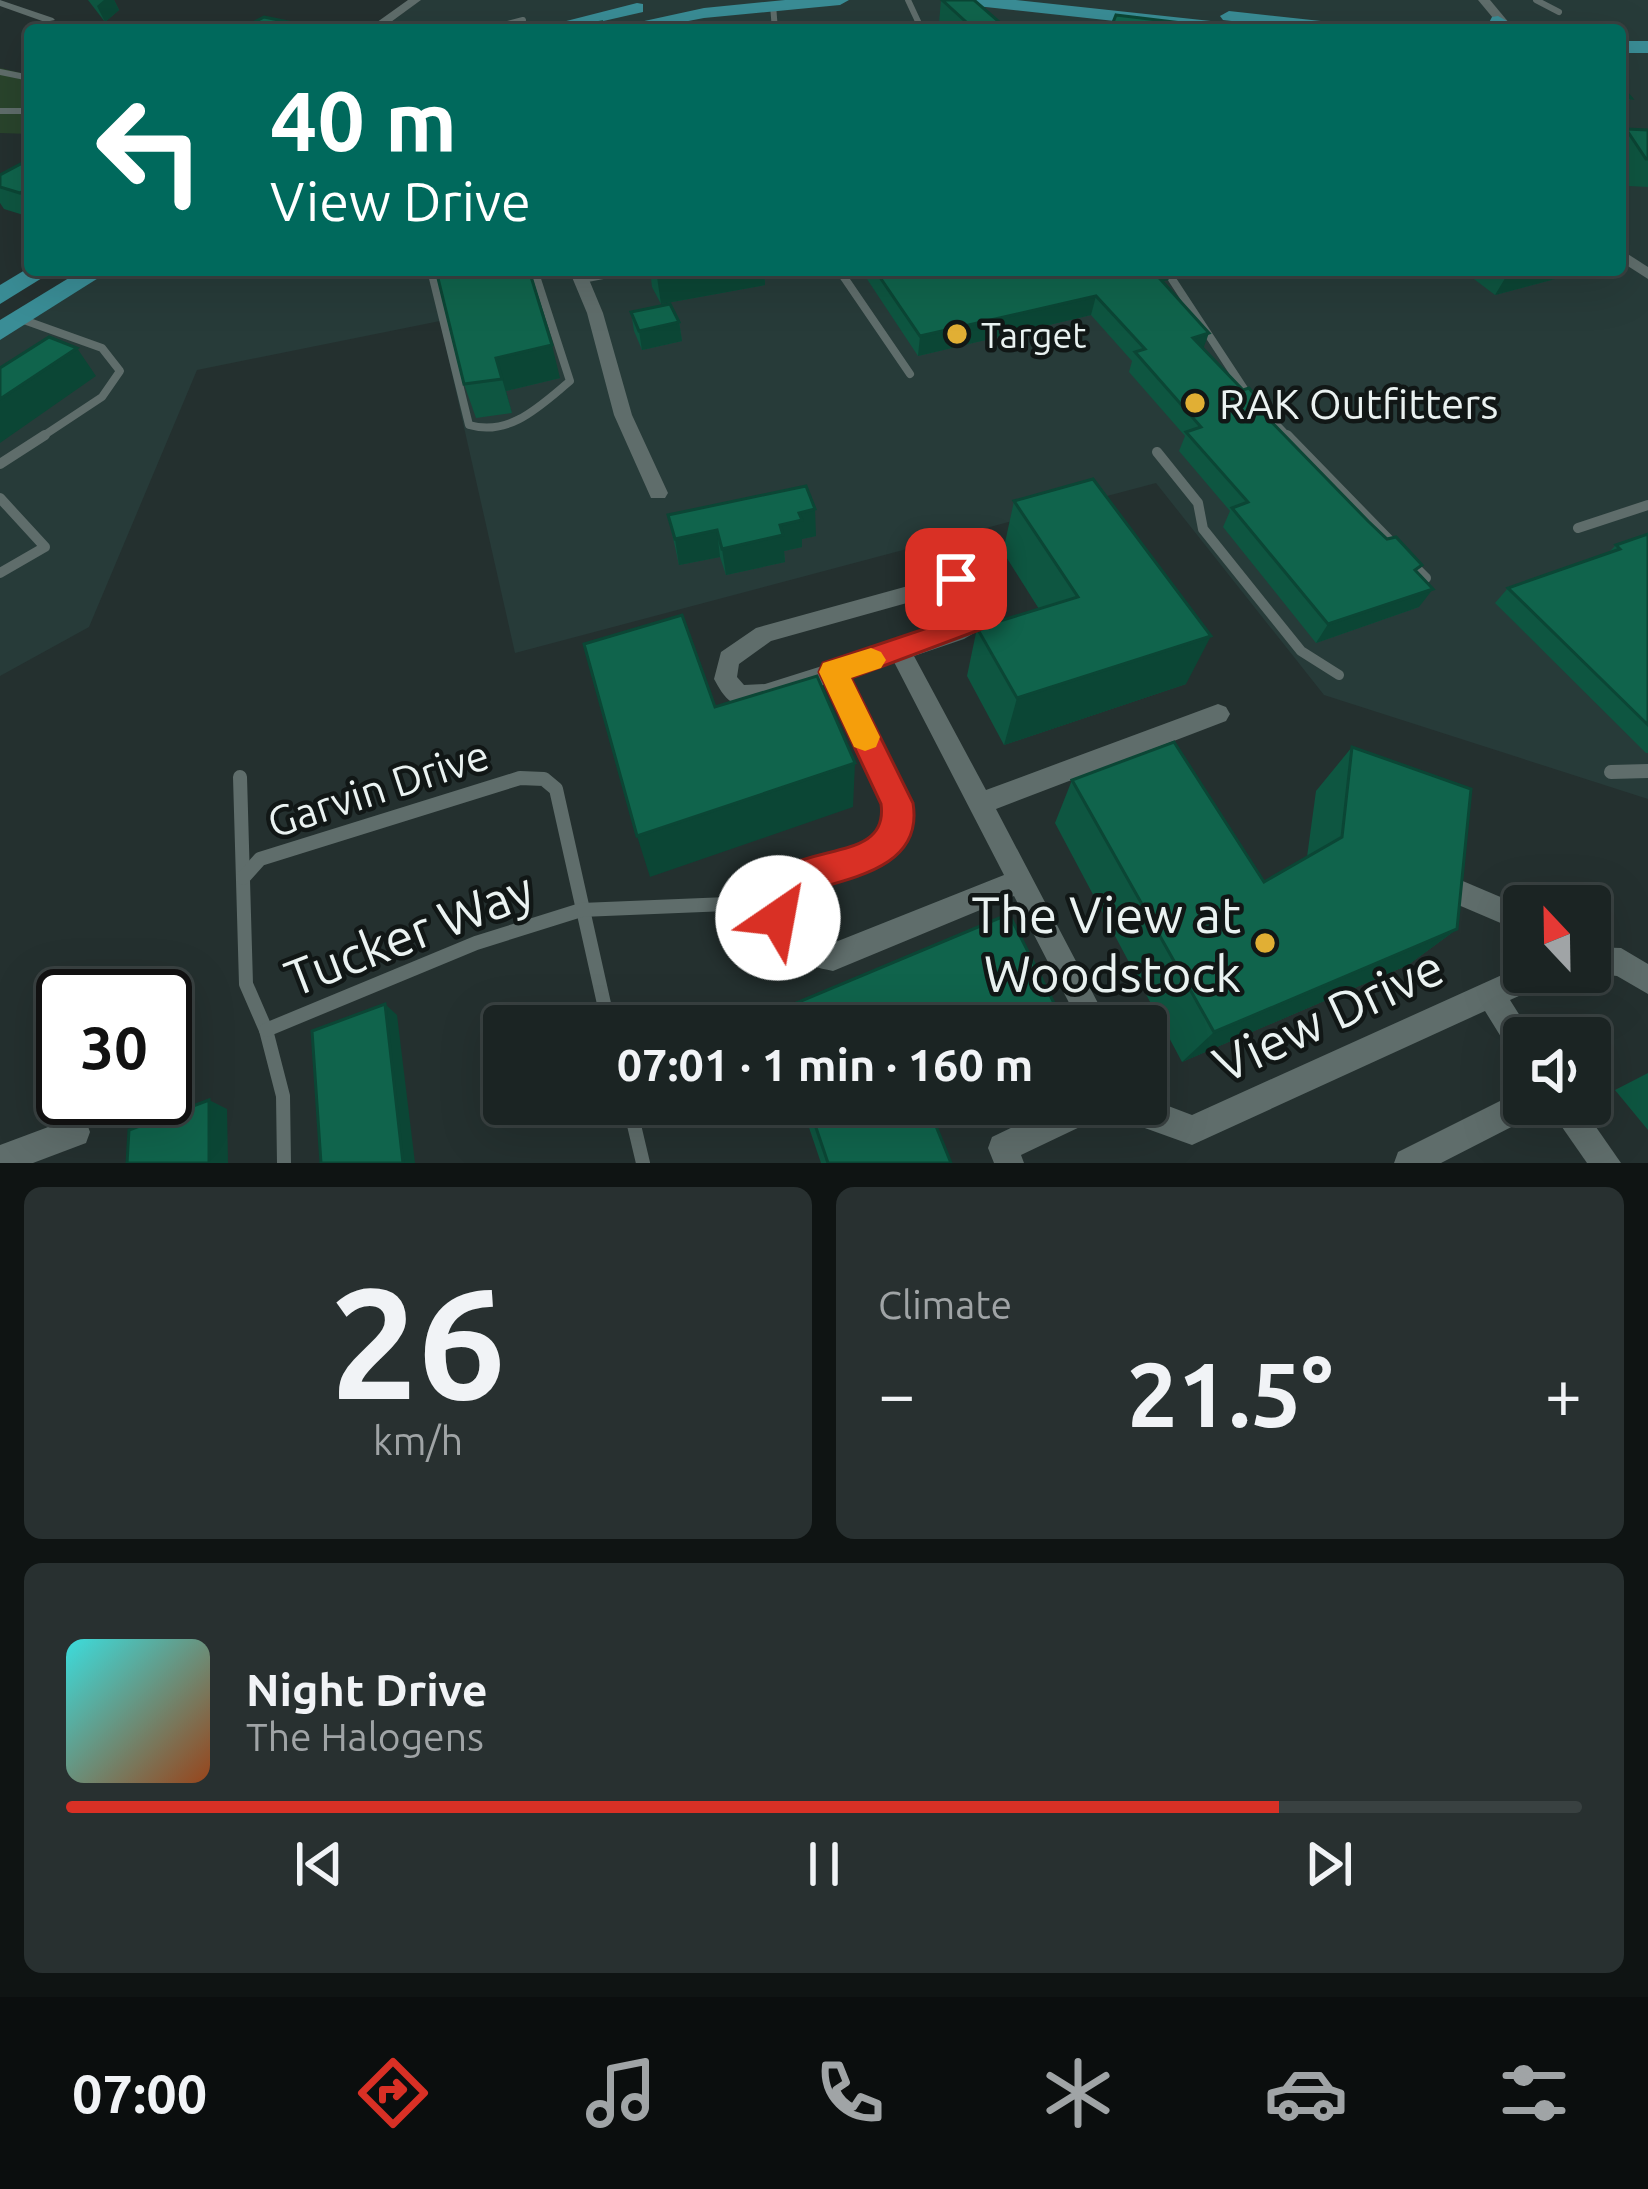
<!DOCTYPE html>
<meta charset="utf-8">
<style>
body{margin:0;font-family:Ubuntu,sans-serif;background:#283030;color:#f1f3f6;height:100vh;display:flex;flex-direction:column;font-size:45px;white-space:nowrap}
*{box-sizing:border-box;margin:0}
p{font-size:39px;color:#a0a4a6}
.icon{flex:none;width:66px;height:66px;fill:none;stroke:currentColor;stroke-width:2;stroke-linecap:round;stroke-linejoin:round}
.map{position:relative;height:1163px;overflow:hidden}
.drawer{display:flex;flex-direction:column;gap:24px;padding:24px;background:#0f1413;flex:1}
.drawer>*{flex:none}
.guide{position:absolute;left:24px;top:24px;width:1602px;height:252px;border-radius:12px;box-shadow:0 12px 48px #0002,0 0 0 3px #394141;background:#00695c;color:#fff;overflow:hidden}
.needle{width:78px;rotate:338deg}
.fabs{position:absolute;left:1503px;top:885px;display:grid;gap:24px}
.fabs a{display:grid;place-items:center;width:108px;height:108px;border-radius:12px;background:#1b2423;box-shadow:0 12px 48px #0002,0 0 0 3px #394141;font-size:60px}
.speed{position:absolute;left:36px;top:969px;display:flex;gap:24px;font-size:60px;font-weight:700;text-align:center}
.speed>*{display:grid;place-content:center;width:156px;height:156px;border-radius:50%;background:#1b2423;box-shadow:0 12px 48px #0002,0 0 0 3px #394141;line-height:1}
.speed .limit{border:6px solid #111;border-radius:18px;background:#fff;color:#111}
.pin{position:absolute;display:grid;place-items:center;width:102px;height:102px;color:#fff;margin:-51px;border-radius:24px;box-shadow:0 6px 18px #0006}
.me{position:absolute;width:132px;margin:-66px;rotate:33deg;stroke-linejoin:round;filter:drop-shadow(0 0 9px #0008)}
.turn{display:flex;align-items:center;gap:42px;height:252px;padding:0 48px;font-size:54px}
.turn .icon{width:156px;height:156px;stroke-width:2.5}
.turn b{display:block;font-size:84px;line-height:102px}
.big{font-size:90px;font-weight:600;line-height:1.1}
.drawer .card{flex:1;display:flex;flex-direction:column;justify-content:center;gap:18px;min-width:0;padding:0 42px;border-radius:18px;background:#283030}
.drawer .dial{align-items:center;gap:0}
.dial b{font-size:156px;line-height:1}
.song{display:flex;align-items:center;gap:36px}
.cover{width:144px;height:144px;border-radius:18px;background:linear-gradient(135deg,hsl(180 70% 55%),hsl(20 70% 35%))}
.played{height:12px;border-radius:6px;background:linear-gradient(90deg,#d93025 80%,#394141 80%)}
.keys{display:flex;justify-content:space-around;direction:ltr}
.heat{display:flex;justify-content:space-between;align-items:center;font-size:66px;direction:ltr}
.drawer .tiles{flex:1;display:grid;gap:24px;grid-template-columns:1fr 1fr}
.card:last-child{grid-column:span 2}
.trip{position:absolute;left:483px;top:1005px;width:684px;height:120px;border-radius:12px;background:#1b2423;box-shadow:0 12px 48px #0002,0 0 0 3px #394141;font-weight:600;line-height:120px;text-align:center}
.menu{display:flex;height:192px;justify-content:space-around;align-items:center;background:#0b0e0e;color:#a0a4a6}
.menu .icon{width:84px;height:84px}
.menu .current{color:#d93025}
.menu b{font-size:54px;color:#f1f3f6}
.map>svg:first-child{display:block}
.built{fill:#273b39}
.green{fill:#29442c}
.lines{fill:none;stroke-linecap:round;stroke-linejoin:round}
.service-far3{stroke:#5f6d6b;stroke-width:6}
.service-far2{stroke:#5f6d6b;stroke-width:8}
.service-far1{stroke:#5f6d6b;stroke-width:10}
.service{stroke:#5f6d6b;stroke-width:14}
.minor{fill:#5f6d6b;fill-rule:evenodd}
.primary{fill:#3a8d96;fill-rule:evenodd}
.wall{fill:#0e5641}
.shaded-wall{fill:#0b4635}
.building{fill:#10644c;stroke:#0b4635;stroke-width:3}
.route{fill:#d93025;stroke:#8d1f18;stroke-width:3}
.slow{fill:#f59e0b}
.poi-dot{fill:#e1af34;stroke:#111716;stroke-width:4.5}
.labels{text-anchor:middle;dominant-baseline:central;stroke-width:9;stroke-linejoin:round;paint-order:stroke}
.far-poi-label{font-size:36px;fill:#eaf2f1;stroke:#111716;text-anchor:start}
.poi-label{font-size:42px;fill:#eaf2f1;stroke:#111716;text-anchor:start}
.street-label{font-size:42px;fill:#eaf2f1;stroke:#111716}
.near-poi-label{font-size:51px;fill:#eaf2f1;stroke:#111716;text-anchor:end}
.near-street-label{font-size:51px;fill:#eaf2f1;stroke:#111716}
</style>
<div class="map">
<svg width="1648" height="1163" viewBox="0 0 1648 1163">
<rect width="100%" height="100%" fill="#24302f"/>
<path class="built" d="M 420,0 L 1648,0 L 1648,799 L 1324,695 L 1156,483 L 515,653 L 440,321 L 197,370 L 89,627 L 0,676 L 0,328 L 106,270 L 1620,270 L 1620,30 L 381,30 Z"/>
<path class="green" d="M 0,68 L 30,75 L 30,134 L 0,133 Z"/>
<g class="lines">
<g class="service-far3">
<path d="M 908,0 L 922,30"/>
<path d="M 1536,0 L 1559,12"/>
<path d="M 773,5 L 775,30"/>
<path d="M 484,30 L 523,20"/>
<path d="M 996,30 L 1032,30"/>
<path d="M 0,72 L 30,78"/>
<path d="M 0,111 L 30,111"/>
</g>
<g class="service-far2">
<path d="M 431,270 L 469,425 C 510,437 541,405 570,381 L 534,270"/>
<path d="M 839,270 L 910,374"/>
<path d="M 1166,270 L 1248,395 L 1289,438"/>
<path d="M 582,279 L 629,270"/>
<path d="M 21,319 L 102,348 L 120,371 L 102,397 L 40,438"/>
</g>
<g class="service-far1">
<path d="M 1287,435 L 1397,548"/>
<path d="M 1157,452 L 1198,503 L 1203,529 L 1301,651 L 1339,675"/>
<path d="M 0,464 L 45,435"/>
<path d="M 0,498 L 45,547 L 0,573"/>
<path d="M 1578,528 L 1648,505"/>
<path d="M 1409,561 L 1426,578"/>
</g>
<g class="service">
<path d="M 1611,772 L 1648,771"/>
<path d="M 240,777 L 246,984 L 266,1030 L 283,1096 L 284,1163"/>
<path d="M 243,878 L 260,859 L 520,778 L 544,779 L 556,789 L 609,1026"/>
<path d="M 266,1030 L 476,943 L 581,910 L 774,902"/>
<path d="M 629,1104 L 643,1163"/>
</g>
<g class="minor">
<path d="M 0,0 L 53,18 L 55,20 L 45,22 L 0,6 Z"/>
<path d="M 408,0 L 421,0 L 380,30 L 366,30 Z"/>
<path d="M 1478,0 L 1490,0 L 1515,30 L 1503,30 Z"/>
<path d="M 1620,249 L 1648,267 L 1648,279 L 1620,261 Z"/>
<path d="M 569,270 L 585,270 L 603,313 L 632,415 L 668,493 L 665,498 L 651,498 L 614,415 L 587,313 Z"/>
<path d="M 966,570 C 989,578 1002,598 993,622 L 964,639 L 914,656 L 986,790 L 1218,704 L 1226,707 L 1230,714 L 1226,721 L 996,809 L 1110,1026 L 1081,1026 L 1014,896 L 833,971 C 804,965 777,958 768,926 C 746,852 836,869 874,837 C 885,827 884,818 885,803 L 827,684 C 806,690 752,714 732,702 C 724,698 718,686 714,679 L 721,652 L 756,628 ZM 964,587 L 972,594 L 975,612 L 949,626 L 765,684 L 744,685 L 737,677 L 739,664 L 771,641 ZM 894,662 L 1004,875 L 833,943 C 804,937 792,930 791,899 C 839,865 908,882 909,803 L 847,677 Z"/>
<path d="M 1451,876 L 1524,907 L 1524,933 L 1442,898 L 1438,889 L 1442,880 Z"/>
<path d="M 1590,947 L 1621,948 L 1648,964 L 1648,994 L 1617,976 L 1583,972 L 1590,972 Z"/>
<path d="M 1524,965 L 1524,972 L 1554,972 L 1550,982 L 1510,1000 L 1534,1038 L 1524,1038 L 1524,1062 L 1514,1058 L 1485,1011 L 1192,1145 L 1142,1127 L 1127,1104 L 1146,1104 L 1146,1091 L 1163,1104 L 1192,1115 Z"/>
<path d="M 1524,1089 L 1524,1104 L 1539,1104 L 1535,1115 L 1441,1163 L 1394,1163 L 1398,1152 Z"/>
<path d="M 1061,1104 L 1109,1104 L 1105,1115 L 1021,1155 L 1024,1163 L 994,1163 L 988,1148 L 992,1137 Z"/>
<path d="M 1546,1104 L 1580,1104 L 1621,1163 L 1587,1163 Z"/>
<path d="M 75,1117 L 86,1121 L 90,1132 L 86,1143 L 33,1163 L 0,1163 L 0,1145 Z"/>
</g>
<g class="primary">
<path d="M 785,0 L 849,0 L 840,5 L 704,18 L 641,30 L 603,30 L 704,8 Z"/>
<path d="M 958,0 L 1016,0 L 1248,25 L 1257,30 L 1197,30 L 967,5 Z"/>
<path d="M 637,3 L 643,4 L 643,12 L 564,30 L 531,30 Z"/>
<path d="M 1229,11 L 1358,25 L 1367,30 L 1308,30 L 1223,20 L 1220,16 Z"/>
<path d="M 1498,16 L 1507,21 L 1503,30 L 1485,30 L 1492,17 Z"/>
<rect x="1620" y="41" width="28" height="12"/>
<path d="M 30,267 L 55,270 L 0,304 L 0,285 Z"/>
<path d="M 82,270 L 111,270 L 0,340 L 0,320 Z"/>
</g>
</g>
<g class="wall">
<path d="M 88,0 L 114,0 L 119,10 L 105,22 Z"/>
<path d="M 941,0 L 1004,30 L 946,30 L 939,23 Z"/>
<path d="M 1620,85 L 1631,98 L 1625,106 L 1620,106 Z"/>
<path d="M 1626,129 L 1648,130 L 1648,187 L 1629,186 L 1620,172 L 1620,138 Z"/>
<path d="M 30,159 L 30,217 L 4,209 L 0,203 L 0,175 Z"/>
<path d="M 436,270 L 560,378 L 506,391 L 512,413 L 476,418 L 464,384 Z"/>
<path d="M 650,270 L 764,270 L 765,285 L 661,304 L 652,287 Z"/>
<path d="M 861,270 L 1157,270 L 1203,348 L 1243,390 L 1258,399 L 1255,405 L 1417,572 L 1419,607 L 1316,643 L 1223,527 L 1230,511 L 1179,451 L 1185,436 L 1129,372 L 1132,361 L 1091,315 L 918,356 Z"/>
<path d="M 1462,270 L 1589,270 L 1495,295 Z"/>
<path d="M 631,312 L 679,322 L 682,341 L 642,350 L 634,331 Z"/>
<path d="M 1014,501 L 1186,684 L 1004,745 L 967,676 L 977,628 L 1039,609 L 1003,552 Z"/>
<path d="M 668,515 L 816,536 L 802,539 L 802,547 L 784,551 L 785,562 L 726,575 L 720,557 L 679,565 Z"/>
<path d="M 1648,534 L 1648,753 L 1646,753 L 1495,603 L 1508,588 L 1608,553 L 1616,545 Z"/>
<path d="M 1352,747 L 1457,929 L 1408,965 L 1182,1062 L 1055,823 L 1072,780 L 1264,882 L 1307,857 L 1316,791 Z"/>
<path d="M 1648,1073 L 1648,1130 L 1615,1090 Z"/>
<path d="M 801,1104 L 927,1104 L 951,1163 L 821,1163 Z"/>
</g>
<g class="shaded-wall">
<path d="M 104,0 L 114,0 L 119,10 L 105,22 L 97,6 Z"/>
<path d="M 30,187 L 30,208 L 20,193 Z"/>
<path d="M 696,270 L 764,270 L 765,285 L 661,304 L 657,277 Z"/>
<path d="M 1510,270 L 1589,270 L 1495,295 Z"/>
<path d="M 1096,296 L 1091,315 L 918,356 L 920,336 Z"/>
<path d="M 679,322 L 682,341 L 642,350 L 639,331 Z"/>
<path d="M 1209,333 L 1202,352 L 1193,338 Z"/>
<path d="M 552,345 L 560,378 L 506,391 L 512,413 L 496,358 Z"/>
<path d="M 77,348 L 96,376 L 0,443 L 0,399 Z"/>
<path d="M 815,509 L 816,536 L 802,539 L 802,547 L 784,551 L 785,562 L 726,575 L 722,549 L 780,525 L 799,513 Z"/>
<path d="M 717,530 L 720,557 L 679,565 L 675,539 Z"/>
<path d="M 1433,589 L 1419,607 L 1316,643 L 1328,624 Z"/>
<path d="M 1211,636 L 1186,684 L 1004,745 L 1017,698 Z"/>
<path d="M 855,763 L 853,807 L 650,877 L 637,836 Z"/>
<path d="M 1457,929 L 1408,965 L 1182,1062 L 1214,1032 Z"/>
<path d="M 385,1004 L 397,1015 L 415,1163 L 403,1163 Z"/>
<path d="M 1058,1011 L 1049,1026 L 1023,1026 Z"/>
<path d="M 209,1100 L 227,1109 L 228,1163 L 209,1163 Z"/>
</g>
<g class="building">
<path d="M 942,0 L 974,0 L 1005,27 L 975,30 Z"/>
<path d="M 1116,15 L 1224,28 L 1224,30 L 1110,30 Z"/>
<path d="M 264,17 L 293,23 L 280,30 L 239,30 Z"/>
<path d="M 602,22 L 606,30 L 553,30 Z"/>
<path d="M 1620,85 L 1631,98 L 1620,97 Z"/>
<path d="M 1626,129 L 1648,130 L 1648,159 L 1646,159 Z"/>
<path d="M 30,159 L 30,187 L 20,193 L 0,187 L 0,175 Z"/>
<path d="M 436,270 L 529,270 L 552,345 L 496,358 L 502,379 L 464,384 Z"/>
<path d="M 653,270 L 696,270 L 657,277 Z"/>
<path d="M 875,270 L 1157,270 L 1166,279 L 1161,280 L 1209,333 L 1193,338 L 1243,390 L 1249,388 L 1258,399 L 1253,403 L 1368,521 L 1387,539 L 1396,537 L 1422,565 L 1415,570 L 1433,589 L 1328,624 L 1232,508 L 1248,502 L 1186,432 L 1201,427 L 1135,352 L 1145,349 L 1096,296 L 920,336 Z"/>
<path d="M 670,304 L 679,322 L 639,331 L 631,312 Z"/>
<path d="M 49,337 L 77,348 L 0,399 L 0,368 Z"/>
<path d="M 1093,479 L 1211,636 L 1017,698 L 977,628 L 1078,597 L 1014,501 Z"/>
<path d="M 806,486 L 815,509 L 799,513 L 802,520 L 780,525 L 783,535 L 722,549 L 717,530 L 675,539 L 668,515 Z"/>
<path d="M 1648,534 L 1648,725 L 1508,588 L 1620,549 L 1616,545 Z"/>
<path d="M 682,615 L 715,707 L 817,676 L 855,763 L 637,836 L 584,644 Z"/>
<path d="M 1174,742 L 1264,882 L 1342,837 L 1352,747 L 1471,789 L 1457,929 L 1214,1032 L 1072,780 Z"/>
<path d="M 1009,914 L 1058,1011 L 1023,1026 L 782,1026 L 777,1011 Z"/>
<path d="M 385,1004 L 403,1163 L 321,1163 L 312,1031 Z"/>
<path d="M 209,1100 L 209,1163 L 127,1163 L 129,1130 Z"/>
<path d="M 808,1104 L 927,1104 L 951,1163 L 828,1163 Z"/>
</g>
<path class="route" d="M 956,568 L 985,574 L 1001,601 L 995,624 L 851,678 L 913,803 C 924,868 850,878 801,893 L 794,900 L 790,930 L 778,935 L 765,930 L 760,893 C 785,836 890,869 881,804 L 819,672 L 823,663 L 966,615 L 973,602 L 967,591 L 946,586 L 942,579 Z"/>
<path class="slow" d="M 871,648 L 881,652 L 886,660 L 881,668 L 851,678 L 880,737 L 876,747 L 865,751 L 854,747 L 819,672 L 823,663 Z"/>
<g class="poi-dot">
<circle cx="957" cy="334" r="12"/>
<circle cx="1195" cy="403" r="12"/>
<circle cx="1265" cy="943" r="12"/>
</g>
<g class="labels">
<g class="far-poi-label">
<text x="981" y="334">Target</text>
</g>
<g class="poi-label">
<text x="1219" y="403">RAK Outfitters</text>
</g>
<g class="street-label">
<text transform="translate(378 788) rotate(-18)">Garvin Drive</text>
</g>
<g class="near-poi-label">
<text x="1241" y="914">The View at<tspan x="1241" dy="59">Woodstock</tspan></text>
</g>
<g class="near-street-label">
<text transform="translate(409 933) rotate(-21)">Tucker Way</text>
<text transform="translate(1328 1015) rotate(-25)">View Drive</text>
</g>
</g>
</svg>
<div class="fabs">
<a><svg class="needle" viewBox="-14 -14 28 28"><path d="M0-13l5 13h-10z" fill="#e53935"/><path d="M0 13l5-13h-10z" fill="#a0a4a6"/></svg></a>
<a><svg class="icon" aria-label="sound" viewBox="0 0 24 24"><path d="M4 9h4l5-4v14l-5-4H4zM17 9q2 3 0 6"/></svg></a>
</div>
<div class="speed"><div class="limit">30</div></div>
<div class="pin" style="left:956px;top:579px;background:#d93025"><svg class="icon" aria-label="arrive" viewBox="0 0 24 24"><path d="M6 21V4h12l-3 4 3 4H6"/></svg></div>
<svg class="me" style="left:778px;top:918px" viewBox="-20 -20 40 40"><circle r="19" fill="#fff"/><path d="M0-13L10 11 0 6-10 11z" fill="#d93025"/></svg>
<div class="trip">07:01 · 1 min · 160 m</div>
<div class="guide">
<div class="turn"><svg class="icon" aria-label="left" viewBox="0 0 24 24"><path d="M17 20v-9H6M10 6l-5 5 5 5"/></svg><div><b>40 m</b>View Drive</div></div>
</div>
</div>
<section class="drawer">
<div class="tiles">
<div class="card dial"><b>26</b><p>km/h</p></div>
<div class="card"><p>Climate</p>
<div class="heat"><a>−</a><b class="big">21.5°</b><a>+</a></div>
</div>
<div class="card">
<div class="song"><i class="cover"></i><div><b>Night Drive</b><p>The Halogens</p></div></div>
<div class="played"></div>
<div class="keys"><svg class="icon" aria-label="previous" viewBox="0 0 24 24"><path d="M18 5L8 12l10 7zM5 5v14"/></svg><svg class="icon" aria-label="pause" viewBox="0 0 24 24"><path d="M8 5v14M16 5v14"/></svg><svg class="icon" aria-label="next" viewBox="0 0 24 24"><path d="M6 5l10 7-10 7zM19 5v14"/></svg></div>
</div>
</div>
</section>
<nav class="menu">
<b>07:00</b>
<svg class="icon current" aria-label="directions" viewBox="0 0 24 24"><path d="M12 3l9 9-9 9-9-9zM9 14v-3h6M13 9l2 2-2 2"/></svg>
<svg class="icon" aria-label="music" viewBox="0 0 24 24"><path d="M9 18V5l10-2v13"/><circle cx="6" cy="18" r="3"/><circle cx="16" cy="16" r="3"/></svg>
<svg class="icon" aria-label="phone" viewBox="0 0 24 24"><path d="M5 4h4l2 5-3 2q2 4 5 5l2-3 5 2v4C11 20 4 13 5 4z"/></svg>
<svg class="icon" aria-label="climate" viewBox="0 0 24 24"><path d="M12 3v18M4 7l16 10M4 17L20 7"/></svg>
<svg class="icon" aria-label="car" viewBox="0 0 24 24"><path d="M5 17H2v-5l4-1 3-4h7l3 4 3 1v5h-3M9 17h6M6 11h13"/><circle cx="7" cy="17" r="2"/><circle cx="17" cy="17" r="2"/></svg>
<svg class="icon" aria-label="filters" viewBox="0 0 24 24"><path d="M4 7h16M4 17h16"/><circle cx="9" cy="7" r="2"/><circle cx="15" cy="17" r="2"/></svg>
</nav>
